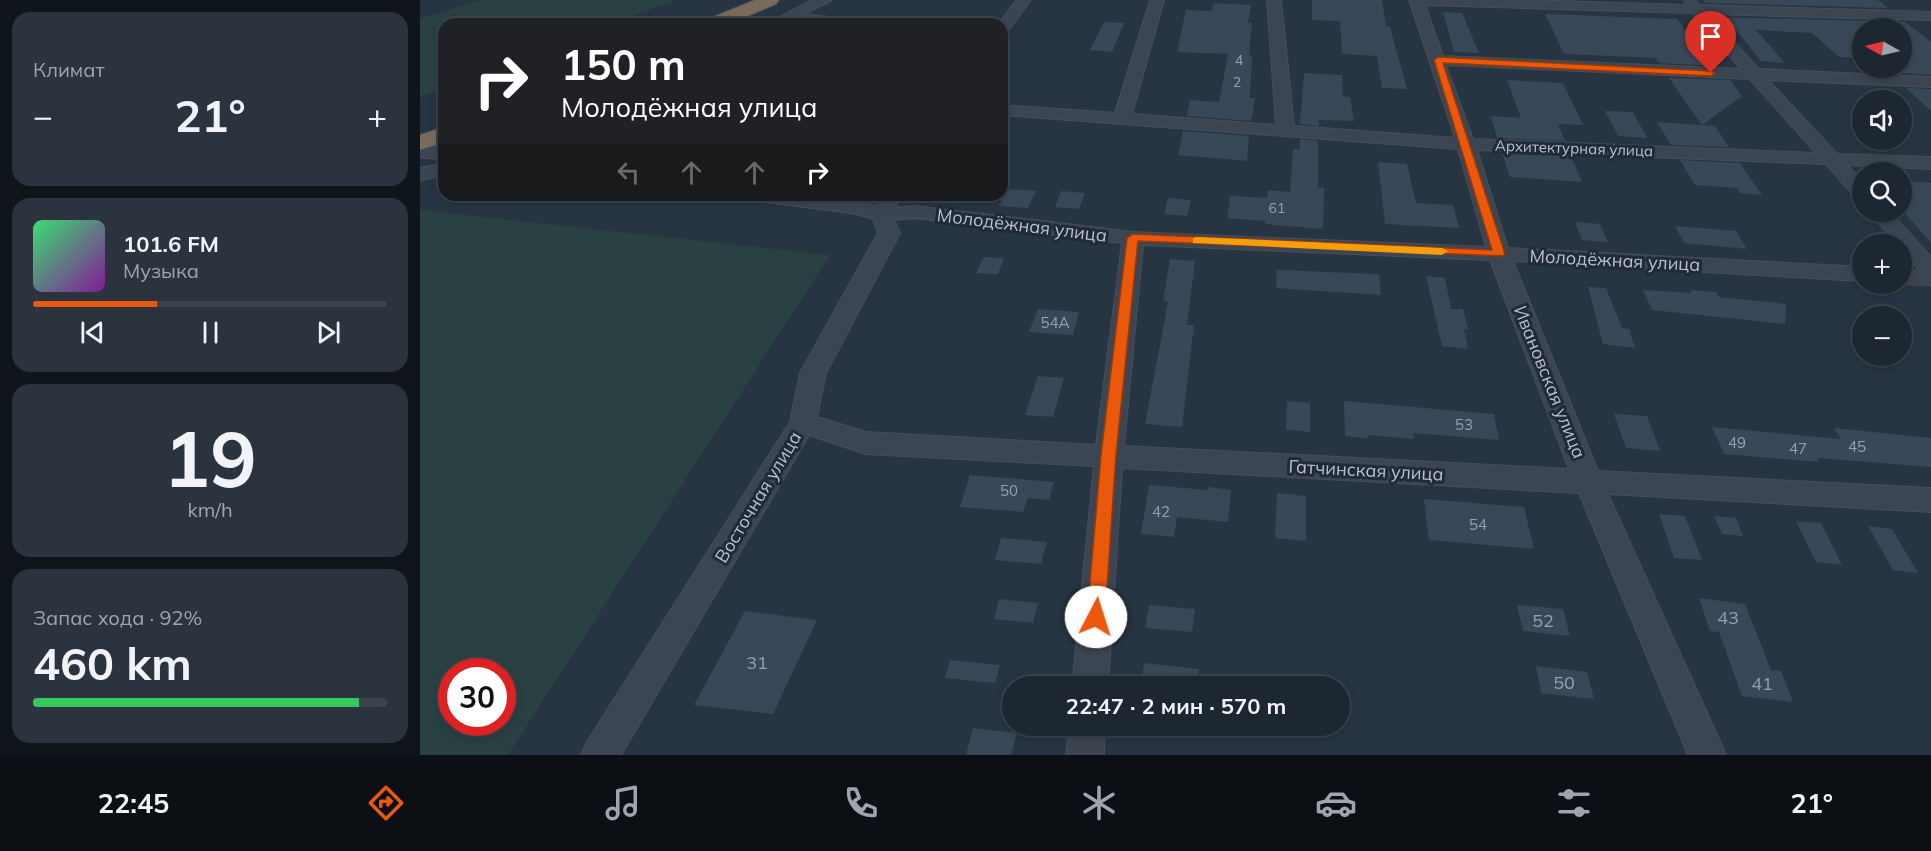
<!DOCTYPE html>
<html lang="ru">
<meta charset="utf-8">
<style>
body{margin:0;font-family:Mulish,sans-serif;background:#2a333e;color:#f1f3f6;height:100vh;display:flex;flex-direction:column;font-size:22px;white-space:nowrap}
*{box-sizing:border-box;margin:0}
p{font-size:20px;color:#a0a5ac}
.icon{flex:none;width:33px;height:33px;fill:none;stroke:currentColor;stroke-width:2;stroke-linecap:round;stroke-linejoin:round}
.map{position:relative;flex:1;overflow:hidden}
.side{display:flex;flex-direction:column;gap:12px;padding:12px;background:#10151c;width:420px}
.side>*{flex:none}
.top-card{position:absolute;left:18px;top:18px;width:570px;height:183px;border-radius:18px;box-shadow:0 3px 9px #0003,0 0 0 2px #3b444d;background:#202124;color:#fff;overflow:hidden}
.needle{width:39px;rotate:278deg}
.buttons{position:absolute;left:1432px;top:18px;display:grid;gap:12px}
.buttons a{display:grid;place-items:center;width:60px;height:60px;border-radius:50%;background:#1d2732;box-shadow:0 3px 9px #0003,0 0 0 2px #3b444d;font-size:30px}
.speed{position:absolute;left:18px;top:658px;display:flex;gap:12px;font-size:30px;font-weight:700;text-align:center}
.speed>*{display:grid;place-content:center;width:78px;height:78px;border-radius:50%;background:#1d2732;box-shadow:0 3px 9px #0003,0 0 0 2px #3b444d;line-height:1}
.speed .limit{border:9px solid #d22;background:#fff;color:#111}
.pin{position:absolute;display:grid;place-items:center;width:51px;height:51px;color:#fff;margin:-62px -26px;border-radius:50% 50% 50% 0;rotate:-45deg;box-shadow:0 0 6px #0007}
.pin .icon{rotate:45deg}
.me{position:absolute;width:66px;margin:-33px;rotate:5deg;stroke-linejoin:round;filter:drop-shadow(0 0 4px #0008)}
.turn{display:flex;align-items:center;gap:21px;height:126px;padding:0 24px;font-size:27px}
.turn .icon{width:78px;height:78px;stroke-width:2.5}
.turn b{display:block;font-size:42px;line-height:51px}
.lanes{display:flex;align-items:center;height:57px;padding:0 24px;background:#0003;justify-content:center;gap:30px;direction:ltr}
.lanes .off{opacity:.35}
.big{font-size:45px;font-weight:700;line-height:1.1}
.side .tile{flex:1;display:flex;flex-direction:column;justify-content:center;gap:9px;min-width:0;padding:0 21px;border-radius:18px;background:#2a333e}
.side .dial{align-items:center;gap:0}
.dial b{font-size:78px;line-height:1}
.song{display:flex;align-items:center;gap:18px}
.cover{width:72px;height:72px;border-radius:9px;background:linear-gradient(135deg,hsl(140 70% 55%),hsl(290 70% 35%))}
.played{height:6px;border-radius:3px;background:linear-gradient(90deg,#ea580c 35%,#3b444d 35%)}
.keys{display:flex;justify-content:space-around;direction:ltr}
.heat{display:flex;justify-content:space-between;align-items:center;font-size:33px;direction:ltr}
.charge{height:9px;border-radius:4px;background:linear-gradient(90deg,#34c759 92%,#3b444d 0)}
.trip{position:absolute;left:582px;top:676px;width:348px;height:60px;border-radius:30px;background:#1d2732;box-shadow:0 3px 9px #0003,0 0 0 2px #3b444d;font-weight:700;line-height:60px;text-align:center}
.dock{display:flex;height:96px;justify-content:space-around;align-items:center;background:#0c1014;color:#a0a5ac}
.dock .icon{width:42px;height:42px}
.dock .selected{color:#ea580c}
.dock b{font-size:27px;color:#f1f3f6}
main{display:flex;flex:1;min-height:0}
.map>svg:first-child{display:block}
.green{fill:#294143;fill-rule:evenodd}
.building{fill:#394858}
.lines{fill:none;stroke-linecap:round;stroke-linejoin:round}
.minor-casing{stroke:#454f5b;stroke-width:2}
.highway-casing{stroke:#46515c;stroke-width:2}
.minor{fill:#3c4652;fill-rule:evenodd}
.highway{fill:#786b59;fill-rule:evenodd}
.route{fill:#ea580c;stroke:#983908;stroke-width:1.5}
.slow{fill:#f59e0b}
.labels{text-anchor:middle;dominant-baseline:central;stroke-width:6;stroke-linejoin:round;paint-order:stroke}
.far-number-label{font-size:14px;fill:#97a1ad}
.far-street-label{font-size:15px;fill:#b9c1cc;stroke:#202b37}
.number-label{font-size:15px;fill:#97a1ad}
.street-label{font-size:18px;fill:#b9c1cc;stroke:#202b37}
.near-number-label{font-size:18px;fill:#97a1ad}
</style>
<main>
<section class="side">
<div class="tile"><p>Климат</p>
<div class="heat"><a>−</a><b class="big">21°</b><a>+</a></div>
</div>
<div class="tile">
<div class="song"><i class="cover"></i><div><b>101.6 FM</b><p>Музыка</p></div></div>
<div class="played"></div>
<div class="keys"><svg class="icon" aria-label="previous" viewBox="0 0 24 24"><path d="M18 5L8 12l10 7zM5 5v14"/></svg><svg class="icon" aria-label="pause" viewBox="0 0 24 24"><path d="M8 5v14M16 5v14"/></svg><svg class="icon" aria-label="next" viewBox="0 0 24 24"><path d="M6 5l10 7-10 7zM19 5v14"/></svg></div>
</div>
<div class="tile dial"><b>19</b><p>km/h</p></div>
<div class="tile"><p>Запас хода · 92%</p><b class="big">460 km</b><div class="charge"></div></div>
</section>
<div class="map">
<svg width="1511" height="755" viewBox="0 0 1511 755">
<rect width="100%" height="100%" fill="#273442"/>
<g class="green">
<path d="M 60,0 L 256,0 L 193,24 L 24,24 L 24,88 L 0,97 L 0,19 Z"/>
<path d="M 0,210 L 410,255 L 88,755 L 0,755 ZM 32,672 L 82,672 L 82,723 L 32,723 Z"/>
</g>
<g class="building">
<path d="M 892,0 L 962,0 L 966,26 L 970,27 L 987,89 L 962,88 L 957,56 L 922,54 L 920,21 L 892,20 Z"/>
<path d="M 1283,0 L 1458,0 L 1468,8 L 1286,3 Z"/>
<path d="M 793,3 L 831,5 L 828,23 L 832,23 L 829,56 L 832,56 L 830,98 L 835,98 L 831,121 L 767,116 L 770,100 L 799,102 L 808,54 L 757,52 L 766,10 L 792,11 Z"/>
<path d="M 1023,12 L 1042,13 L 1059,53 L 1034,52 Z"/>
<path d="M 1125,14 L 1257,19 L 1281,50 L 1286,50 L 1298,66 L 1239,63 L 1236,58 L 1144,54 Z"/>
<path d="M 1297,17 L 1485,22 L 1511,42 L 1511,75 L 1482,73 L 1482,28 L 1443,28 L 1443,58 L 1419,57 L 1392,33 L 1336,30 L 1365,63 L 1341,61 L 1316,30 L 1309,30 Z"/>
<path d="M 684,22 L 704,23 L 692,52 L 670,50 Z"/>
<path d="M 884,73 L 922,75 L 923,96 L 930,97 L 934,121 L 899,120 L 899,126 L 880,124 Z"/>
<path d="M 1249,78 L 1310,80 L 1322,96 L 1282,125 L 1295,126 L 1309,147 L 1251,145 L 1237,122 L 1282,125 Z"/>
<path d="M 1087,80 L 1143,83 L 1163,125 L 1138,124 L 1145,141 L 1077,138 L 1071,116 L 1101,118 Z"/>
<path d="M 1486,88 L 1511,89 L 1511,111 Z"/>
<path d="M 1185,111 L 1213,112 L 1227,138 L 1198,136 Z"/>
<path d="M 763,131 L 829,136 L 827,161 L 758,155 Z"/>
<path d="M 880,139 L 898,141 L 898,187 L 904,188 L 903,229 L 845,224 L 845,221 L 807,218 L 810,196 L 847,198 L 848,190 L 870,192 L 873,149 L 880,149 Z"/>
<path d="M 1082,153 L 1151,156 L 1162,182 L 1090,177 Z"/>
<path d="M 1260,160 L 1320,163 L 1342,195 L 1320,193 L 1317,188 L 1275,185 Z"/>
<path d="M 958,162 L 987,164 L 996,203 L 1033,205 L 1039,228 L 965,224 Z"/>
<path d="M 1482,181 L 1511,183 L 1511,243 L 1482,210 Z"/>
<path d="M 587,189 L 616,191 L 608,208 L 579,206 Z"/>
<path d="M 641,191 L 665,193 L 659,209 L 635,207 Z"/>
<path d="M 748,198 L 771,200 L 767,216 L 744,214 Z"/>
<path d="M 1155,222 L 1180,224 L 1188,242 L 1162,240 Z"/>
<path d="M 1255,226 L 1316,231 L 1327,249 L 1264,243 Z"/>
<path d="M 564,257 L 584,258 L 578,274 L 556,273 Z"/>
<path d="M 750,259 L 775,261 L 767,325 L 774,325 L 762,427 L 725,424 L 748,302 L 743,301 Z"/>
<path d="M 857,270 L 959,274 L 961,295 L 856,288 Z"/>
<path d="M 1006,276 L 1025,278 L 1031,309 L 1043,309 L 1048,329 L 1044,329 L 1048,349 L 1022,346 Z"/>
<path d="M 1168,287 L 1186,288 L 1202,328 L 1209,329 L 1215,348 L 1183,344 Z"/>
<path d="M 1223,290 L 1272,293 L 1270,290 L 1296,292 L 1299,297 L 1366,304 L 1365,324 L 1232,310 Z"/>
<path d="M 618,309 L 659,312 L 653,335 L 609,332 Z"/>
<path d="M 618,376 L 644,378 L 633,417 L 605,415 Z"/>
<path d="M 867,401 L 890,403 L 890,432 L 866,430 Z"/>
<path d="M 924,401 L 1074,414 L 1079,440 L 993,433 L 994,439 L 948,435 L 949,439 L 925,436 Z"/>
<path d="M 1194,414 L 1227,416 L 1240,451 L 1206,448 Z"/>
<path d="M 1292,427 L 1421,439 L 1414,428 L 1511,438 L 1511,467 L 1397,458 L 1399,462 L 1304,454 Z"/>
<path d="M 550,475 L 634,482 L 629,500 L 608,498 L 603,512 L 540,507 Z"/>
<path d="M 729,485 L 788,490 L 788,487 L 811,490 L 808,522 L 757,517 L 754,537 L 721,534 Z"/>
<path d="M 857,493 L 886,496 L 886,541 L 855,538 Z"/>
<path d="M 1004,499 L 1104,507 L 1114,549 L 1009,540 Z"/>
<path d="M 1239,514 L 1265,516 L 1282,560 L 1254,558 Z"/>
<path d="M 1294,516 L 1316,518 L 1323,536 L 1302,534 Z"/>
<path d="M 1376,521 L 1401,523 L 1422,565 L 1396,562 Z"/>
<path d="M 1448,526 L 1472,529 L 1498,573 L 1473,570 Z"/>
<path d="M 581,538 L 627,542 L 621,564 L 575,560 Z"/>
<path d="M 1279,598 L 1325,604 L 1351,670 L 1361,671 L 1373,702 L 1322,696 L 1299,632 L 1290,631 Z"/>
<path d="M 579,599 L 618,603 L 613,623 L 574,619 Z"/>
<path d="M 729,605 L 775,609 L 772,632 L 725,628 Z"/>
<path d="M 1097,605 L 1143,609 L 1150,636 L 1103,631 Z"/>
<path d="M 325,611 L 397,620 L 353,714 L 274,705 Z"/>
<path d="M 530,660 L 580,665 L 575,683 L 525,678 Z"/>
<path d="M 724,663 L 779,669 L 777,687 L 721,687 Z"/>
<path d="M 1116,666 L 1167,672 L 1174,699 L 1121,693 Z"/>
<path d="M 553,728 L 597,733 L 591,755 L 546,755 Z"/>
</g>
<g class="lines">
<g class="minor-casing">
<g id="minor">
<path d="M 393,0 L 412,0 L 384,14 L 437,20 L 444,24 C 427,24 371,28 360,17 Z"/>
<path d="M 597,0 L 611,0 L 587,32 L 582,33 L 582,24 L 578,24 Z"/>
<path d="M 730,0 L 744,0 L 712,114 L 856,125 L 847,0 L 861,0 L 874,126 L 1035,138 L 989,0 L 1106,0 L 1264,5 L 1265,0 L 1275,0 L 1279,5 L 1511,12 L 1511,20 L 1287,14 L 1339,69 L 1511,77 L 1511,87 L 1348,80 L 1417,154 L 1511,157 L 1511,169 L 1427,165 L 1443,182 L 1443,200 L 1436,198 L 1406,164 L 1057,150 L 1088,248 L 1443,267 L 1443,281 L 1093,261 L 1178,471 L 1511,488 L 1511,512 L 1188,494 L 1306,755 L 1268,755 L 1159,493 L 702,468 L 688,687 L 652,687 L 674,466 L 446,454 L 389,435 L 201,755 L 161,755 L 167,742 L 370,422 L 380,373 L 458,233 L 453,219 L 437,214 L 338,201 L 331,199 L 328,195 C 370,195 415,194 456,206 L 461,195 L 481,195 L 475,208 L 494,206 L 713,232 L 1066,247 L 1038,149 L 582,115 L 582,105 L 695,113 ZM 1005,5 L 1272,13 L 1321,69 L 1023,56 ZM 1026,65 L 1330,79 L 1396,153 L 1053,139 ZM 494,218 L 702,243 L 676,445 L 446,432 L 397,417 L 406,373 L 480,233 L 474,220 ZM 723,245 L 1070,260 L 1149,469 L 704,446 Z"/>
<path d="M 0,145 L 24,148 L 24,160 L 0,157 Z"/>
<path d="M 24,163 L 24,175 L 0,180 L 0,168 Z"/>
<path d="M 1449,212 L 1470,212 L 1511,257 L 1511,285 L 1480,284 L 1482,270 L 1500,271 L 1482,251 L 1482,244 L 1477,244 Z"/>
<path d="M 649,726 L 685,726 L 684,755 L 646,755 Z"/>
</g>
</g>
<g class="highway-casing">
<g id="highway">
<path d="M 335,0 L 359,0 L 356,4 L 309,24 L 284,24 L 286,20 Z"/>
<path d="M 24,127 L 24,142 L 0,150 L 0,135 Z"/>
</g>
</g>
<use href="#minor" class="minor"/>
<use href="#highway" class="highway"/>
</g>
<path class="route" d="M 1018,57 L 1291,71 L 1295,73 L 1291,76 L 1023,63 L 1085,254 L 1083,256 L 718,241 L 696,455 L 685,617 L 682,623 L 676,625 L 670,623 L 667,617 L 681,455 L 707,238 L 713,234 L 1072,250 L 1014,60 Z"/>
<path class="slow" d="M 777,237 L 1022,248 L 1028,251 L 1022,255 L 773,243 L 773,238 Z"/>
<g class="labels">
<g class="far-number-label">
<text x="819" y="60">4</text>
<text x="817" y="82">2</text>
<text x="857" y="208">61</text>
</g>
<g class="far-street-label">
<text transform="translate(1154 148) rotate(2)">Архитектурная улица</text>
</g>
<g class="number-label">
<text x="635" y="322">54А</text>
<text x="1044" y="424">53</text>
<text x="1317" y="442">49</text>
<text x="1437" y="446">45</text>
<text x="1378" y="448">47</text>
<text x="589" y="490">50</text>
<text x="741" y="511">42</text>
<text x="1058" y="524">54</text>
</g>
<g class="street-label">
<text transform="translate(602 225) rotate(7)">Молодёжная улица</text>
<text transform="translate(1195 260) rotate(3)">Молодёжная улица</text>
<text transform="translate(1130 382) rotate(68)">Ивановская улица</text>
<text transform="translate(946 470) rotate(3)">Гатчинская улица</text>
<text transform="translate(338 497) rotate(-59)">Восточная улица</text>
</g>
<g class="near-number-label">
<text x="1308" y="617">43</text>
<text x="1123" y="620">52</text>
<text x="337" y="662">31</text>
<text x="1144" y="682">50</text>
<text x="1342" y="683">41</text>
</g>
</g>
</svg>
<div class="buttons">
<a><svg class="needle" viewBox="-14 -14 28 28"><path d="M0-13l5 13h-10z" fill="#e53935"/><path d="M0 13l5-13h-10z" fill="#a0a5ac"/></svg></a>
<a><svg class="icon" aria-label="sound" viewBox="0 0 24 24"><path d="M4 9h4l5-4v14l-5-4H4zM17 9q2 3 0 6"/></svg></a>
<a><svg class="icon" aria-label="search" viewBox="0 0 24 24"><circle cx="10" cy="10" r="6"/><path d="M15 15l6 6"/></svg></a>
<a>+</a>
<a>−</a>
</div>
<div class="speed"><div class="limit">30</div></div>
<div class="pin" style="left:1291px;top:73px;background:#d93025"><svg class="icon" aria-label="arrive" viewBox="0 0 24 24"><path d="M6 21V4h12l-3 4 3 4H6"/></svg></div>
<svg class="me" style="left:676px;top:617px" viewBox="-20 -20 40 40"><circle r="19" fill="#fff"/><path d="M0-13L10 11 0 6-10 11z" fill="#ea580c"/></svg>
<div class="trip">22:47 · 2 мин · 570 m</div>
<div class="top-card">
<div class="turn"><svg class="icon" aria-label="right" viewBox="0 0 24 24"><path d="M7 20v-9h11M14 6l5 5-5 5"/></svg><div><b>150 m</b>Молодёжная улица</div></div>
<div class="lanes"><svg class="icon off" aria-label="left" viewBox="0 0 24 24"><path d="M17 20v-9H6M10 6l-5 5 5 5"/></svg><svg class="icon off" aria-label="ahead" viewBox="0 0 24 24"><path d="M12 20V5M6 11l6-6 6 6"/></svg><svg class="icon off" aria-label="ahead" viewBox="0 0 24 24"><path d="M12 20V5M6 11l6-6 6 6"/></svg><svg class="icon" aria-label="right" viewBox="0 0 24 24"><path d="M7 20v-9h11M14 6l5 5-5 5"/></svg></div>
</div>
</div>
</main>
<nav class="dock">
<b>22:45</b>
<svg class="icon selected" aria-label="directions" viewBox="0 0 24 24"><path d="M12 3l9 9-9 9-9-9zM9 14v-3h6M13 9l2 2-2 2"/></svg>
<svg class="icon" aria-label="music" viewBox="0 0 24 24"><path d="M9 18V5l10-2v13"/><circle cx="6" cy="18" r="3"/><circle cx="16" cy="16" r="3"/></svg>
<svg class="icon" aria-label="phone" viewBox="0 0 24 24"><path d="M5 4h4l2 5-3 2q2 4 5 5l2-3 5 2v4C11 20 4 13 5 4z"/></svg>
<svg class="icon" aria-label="climate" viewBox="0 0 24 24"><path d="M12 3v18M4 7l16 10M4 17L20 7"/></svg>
<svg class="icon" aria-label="car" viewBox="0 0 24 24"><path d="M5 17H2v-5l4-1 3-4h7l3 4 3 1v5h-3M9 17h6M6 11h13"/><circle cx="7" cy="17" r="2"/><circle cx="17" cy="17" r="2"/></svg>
<svg class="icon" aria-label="filters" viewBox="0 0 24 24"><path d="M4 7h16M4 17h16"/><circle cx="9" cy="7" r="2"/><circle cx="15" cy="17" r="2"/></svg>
<b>21°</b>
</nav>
